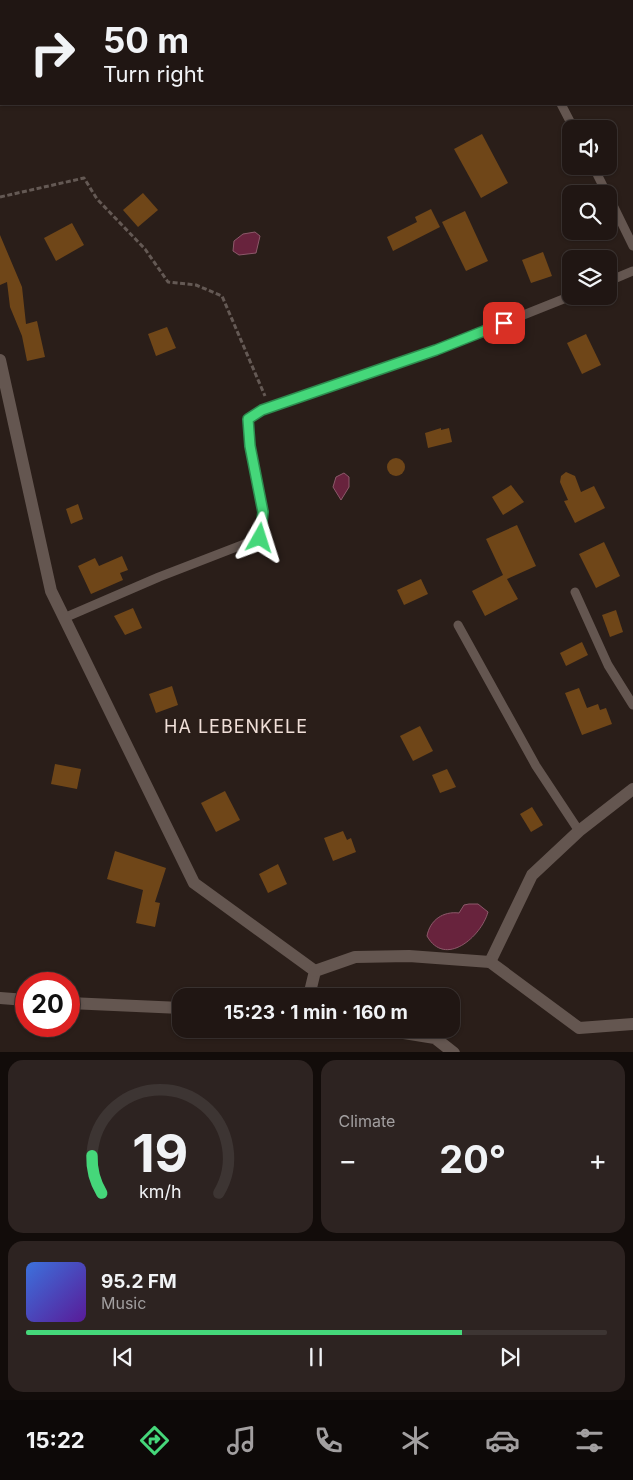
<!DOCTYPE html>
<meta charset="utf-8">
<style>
body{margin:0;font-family:Inter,sans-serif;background:#2d2321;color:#f1f3f6;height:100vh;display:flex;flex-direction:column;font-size:19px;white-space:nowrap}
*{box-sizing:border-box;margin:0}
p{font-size:16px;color:#a29fa0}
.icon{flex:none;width:28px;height:28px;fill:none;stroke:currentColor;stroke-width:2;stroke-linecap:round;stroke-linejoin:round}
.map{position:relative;height:1052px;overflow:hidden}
.details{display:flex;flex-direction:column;gap:8px;padding:8px;background:#120c0a;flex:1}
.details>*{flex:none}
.top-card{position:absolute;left:0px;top:0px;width:634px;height:105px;box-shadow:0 1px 4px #0004,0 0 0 1px #3d3533;background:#201613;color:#f1f3f6;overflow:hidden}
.buttons{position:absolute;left:562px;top:120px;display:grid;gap:10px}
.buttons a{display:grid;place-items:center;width:55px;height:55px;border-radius:10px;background:#201613;box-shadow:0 1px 4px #0004,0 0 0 1px #3d3533;font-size:25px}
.speed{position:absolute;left:15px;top:972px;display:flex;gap:10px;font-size:25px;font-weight:700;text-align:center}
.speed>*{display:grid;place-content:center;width:65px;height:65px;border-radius:50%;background:#201613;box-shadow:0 1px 4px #0004,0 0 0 1px #3d3533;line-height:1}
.speed .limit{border:8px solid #d22;background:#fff;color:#111}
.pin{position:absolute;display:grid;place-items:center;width:42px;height:42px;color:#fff;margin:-21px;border-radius:10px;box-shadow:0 2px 8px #0006}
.me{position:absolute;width:55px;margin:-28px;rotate:6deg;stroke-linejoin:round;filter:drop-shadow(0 0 4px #0008)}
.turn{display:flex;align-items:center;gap:18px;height:105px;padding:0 20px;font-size:22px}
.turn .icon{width:65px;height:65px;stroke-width:2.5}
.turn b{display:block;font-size:35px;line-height:42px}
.big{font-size:38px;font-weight:700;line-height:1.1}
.details .tile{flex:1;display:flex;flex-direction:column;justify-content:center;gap:8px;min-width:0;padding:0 18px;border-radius:15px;background:#2d2321}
.details .dial{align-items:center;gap:0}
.dial svg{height:130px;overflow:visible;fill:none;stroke:#3d3533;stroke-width:7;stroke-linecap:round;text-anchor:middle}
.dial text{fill:#f1f3f6;stroke:none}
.song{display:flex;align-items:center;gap:15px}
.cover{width:60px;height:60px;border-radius:8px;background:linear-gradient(135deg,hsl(220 70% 55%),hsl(270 70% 35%))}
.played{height:5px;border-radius:2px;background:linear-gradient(90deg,#45d77a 75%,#3d3533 75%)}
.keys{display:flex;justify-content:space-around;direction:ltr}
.heat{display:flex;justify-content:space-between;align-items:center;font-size:28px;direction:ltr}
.details .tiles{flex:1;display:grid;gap:8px;grid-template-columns:1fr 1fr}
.tile:last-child{grid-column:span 2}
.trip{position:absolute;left:172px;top:988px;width:288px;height:50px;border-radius:15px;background:#201613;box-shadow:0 1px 4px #0004,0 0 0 1px #3d3533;font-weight:700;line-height:50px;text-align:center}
.tab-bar{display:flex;height:80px;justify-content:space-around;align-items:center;background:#0d0908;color:#a29fa0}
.tab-bar .icon{width:35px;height:35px}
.tab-bar .active{color:#45d77a}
.tab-bar b{font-size:22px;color:#f1f3f6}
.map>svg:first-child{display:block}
.water{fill:#68233d;stroke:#8c596a}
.building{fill:#6f4618}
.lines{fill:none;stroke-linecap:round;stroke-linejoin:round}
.path{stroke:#645954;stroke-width:3;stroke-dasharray:5 2.5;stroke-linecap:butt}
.lane{stroke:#645650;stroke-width:9}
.street{stroke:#645650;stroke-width:12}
.route-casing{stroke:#2d8c4f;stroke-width:12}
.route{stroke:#45d77a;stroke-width:9}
.labels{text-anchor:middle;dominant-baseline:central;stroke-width:5;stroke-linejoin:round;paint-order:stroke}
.quarter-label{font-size:18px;letter-spacing:1px;fill:#f0dfd8;stroke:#2a1e19}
</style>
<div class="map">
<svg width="633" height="1053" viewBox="0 0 633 1053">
<rect width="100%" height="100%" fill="#2a1e19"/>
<g class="water">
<path d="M 255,232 L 260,236 L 256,253 L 239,255 L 233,251 L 234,241 L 243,234 Z"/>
<path d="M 344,473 L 349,477 L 349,487 L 341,500 L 333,487 L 336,477 Z"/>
<path d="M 469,904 L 478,904 L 488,912 C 481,937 445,968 427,936 C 430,920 443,911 459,913 L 464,905 Z"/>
</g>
<g class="building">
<path d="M 482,134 L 508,183 L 481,198 L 454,149 Z"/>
<path d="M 143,193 L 158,210 L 138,227 L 123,210 Z"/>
<path d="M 431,209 L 440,227 L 393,251 L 387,237 L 417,222 L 415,217 Z"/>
<path d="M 465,211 L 488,261 L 466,271 L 442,222 Z"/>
<path d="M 72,223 L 84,245 L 56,261 L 44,238 Z"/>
<path d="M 0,235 L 22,287 L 26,324 L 37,321 L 45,357 L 27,361 L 22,336 L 10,307 L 7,282 L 0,285 Z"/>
<path d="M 543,252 L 552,276 L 531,283 L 522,260 Z"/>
<path d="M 167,327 L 176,348 L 156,356 L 148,334 Z"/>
<path d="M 586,334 L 601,365 L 582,374 L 567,343 Z"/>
<path d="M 441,428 L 441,430 L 449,428 L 452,442 L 428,448 L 425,433 Z"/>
<circle cx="396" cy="467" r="9"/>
<path d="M 566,472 L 575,476 L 581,492 L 594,486 L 605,508 L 575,523 L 564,501 L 568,500 L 560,482 L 561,476 Z"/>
<path d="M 511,485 L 524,502 L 503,515 L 492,497 Z"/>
<path d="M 78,504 L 83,519 L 71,524 L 66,509 Z"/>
<path d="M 517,525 L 536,566 L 507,579 L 518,599 L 485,616 L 472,591 L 503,575 L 486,539 Z"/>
<path d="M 604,542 L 620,576 L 596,588 L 579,554 Z"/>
<path d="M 122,556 L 128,570 L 120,573 L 123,580 L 91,594 L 78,566 L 95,558 L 99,566 Z"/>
<path d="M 421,579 L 428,594 L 404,605 L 397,590 Z"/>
<path d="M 133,608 L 142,628 L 125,635 L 114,616 Z"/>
<path d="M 616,610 L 623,632 L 610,637 L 602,615 Z"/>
<path d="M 582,642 L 588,655 L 566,666 L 560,653 Z"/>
<path d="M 172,686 L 178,705 L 156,713 L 149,694 Z"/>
<path d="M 579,688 L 587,708 L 598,704 L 600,710 L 606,708 L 612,724 L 582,735 L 565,693 Z"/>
<path d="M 420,726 L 433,751 L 413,761 L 400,736 Z"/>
<path d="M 55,764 L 81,769 L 77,789 L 51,784 Z"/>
<path d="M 447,769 L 456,787 L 440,793 L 432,775 Z"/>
<path d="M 225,791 L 240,820 L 216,832 L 201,803 Z"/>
<path d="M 532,807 L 543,825 L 531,832 L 520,814 Z"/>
<path d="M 343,831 L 347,840 L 351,838 L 356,852 L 333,861 L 324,838 Z"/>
<path d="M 115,851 L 166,868 L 155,902 L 160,903 L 155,927 L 136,923 L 143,890 L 107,879 Z"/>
<path d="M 278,864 L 287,884 L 268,893 L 259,874 Z"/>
</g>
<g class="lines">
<g class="path">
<path d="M 30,0 L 30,1"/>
<path d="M 0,77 L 1,77"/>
<path d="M 0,197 L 84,178 L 97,199 L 145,249 L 168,282 L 196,285 L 222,296 L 265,396"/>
</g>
<g class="lane">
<path d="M 501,0 L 502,1"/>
<path d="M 561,104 L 574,129"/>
<path d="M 593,166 L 607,194"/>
<path d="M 609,197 L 633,246"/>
<path d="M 609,281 L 633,271"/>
<path d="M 575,592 L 608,665 L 633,705"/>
<path d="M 64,618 L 159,577 L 260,538 L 263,512 L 250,446 L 248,419 L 262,410 L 436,350 L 571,296"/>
<path d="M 458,625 L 536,766 L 579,831"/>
</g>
<g class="street">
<path d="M 0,360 L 51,591 L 194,883 L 315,971 L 309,996"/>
<path d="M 490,962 L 532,875 L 579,831 L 633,789"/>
<path d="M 315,971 L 355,957 L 409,956 L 490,962 L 579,1028 L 633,1024"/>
<path d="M 0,998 L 26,1000"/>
<path d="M 69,1003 L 181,1008"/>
<path d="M 379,1029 L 435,1038 L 454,1053"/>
</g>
</g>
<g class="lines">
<g class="route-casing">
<path id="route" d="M 260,538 L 263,512 L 250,446 L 248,419 L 262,410 L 436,350 L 504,323"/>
</g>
<use href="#route" class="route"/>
</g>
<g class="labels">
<g class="quarter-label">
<text x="236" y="726">HA LEBENKELE</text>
</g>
</g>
</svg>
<div class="buttons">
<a><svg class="icon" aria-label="sound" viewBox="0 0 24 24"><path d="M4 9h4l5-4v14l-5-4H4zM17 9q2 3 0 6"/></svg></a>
<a><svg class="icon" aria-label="search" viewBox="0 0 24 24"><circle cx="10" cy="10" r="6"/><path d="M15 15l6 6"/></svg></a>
<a><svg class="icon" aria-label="layers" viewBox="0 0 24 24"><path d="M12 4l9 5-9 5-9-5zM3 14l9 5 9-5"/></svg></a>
</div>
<div class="speed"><div class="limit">20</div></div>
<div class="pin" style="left:504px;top:323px;background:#d93025"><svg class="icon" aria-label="arrive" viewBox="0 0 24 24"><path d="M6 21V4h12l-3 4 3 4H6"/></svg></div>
<svg class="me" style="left:260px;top:538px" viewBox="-20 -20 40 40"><path d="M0-17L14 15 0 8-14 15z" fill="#45d77a" stroke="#fff" stroke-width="4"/></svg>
<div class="trip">15:23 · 1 min · 160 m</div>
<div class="top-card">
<div class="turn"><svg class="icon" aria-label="right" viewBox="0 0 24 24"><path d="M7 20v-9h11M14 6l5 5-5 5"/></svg><div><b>50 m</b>Turn right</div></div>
</div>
</div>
<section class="details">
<div class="tiles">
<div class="tile dial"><svg viewBox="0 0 100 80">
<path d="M14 69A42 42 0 1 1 86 69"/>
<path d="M14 69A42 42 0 0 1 8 46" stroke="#45d77a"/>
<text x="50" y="56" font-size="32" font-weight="700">19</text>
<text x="50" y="72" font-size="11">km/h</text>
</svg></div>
<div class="tile"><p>Climate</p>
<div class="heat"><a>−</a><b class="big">20°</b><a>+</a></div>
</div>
<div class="tile">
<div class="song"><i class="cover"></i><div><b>95.2 FM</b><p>Music</p></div></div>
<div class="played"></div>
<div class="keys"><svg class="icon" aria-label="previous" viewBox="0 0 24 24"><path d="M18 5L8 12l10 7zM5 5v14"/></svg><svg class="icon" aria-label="pause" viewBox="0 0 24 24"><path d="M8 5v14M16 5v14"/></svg><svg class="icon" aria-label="next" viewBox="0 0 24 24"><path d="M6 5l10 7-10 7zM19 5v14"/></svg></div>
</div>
</div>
</section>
<nav class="tab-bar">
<b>15:22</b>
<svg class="icon active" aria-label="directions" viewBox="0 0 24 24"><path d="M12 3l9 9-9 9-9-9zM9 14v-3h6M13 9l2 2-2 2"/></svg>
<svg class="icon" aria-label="music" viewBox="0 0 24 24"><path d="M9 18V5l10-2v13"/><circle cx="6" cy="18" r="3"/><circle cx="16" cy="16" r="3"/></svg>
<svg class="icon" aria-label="phone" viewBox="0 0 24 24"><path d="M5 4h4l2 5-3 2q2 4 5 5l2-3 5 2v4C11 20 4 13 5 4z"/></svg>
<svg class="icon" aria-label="climate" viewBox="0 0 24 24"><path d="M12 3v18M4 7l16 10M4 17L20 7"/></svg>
<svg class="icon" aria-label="car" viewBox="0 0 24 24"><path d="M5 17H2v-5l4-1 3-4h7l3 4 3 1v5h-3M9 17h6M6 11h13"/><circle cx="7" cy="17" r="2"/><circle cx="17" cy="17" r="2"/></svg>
<svg class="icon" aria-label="filters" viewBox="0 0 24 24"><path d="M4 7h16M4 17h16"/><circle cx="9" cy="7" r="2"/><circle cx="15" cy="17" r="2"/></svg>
</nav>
